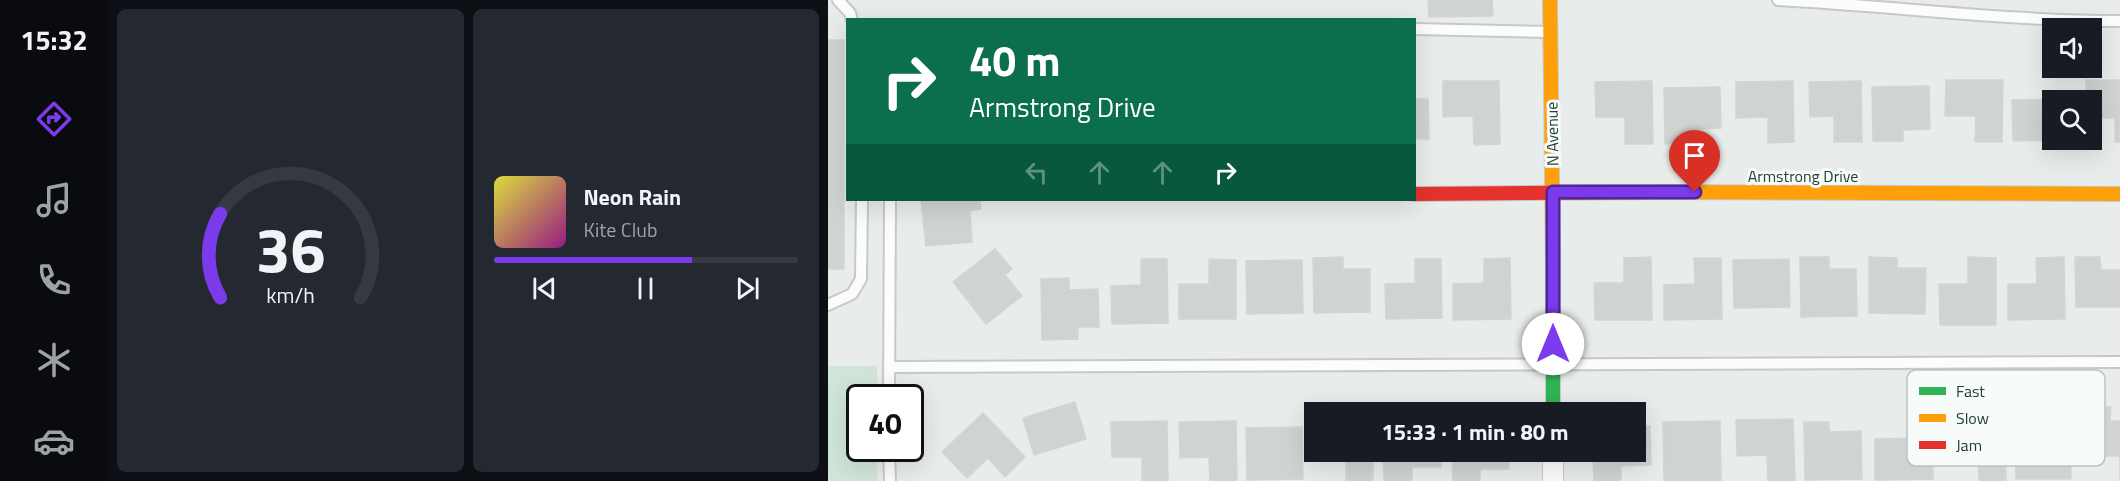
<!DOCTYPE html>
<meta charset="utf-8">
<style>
body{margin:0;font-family:"Titillium Web",sans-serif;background:#242831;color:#f1f3f6;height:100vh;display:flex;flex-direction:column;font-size:22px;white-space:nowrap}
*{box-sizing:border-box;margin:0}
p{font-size:20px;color:#9ea1a6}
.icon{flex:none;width:33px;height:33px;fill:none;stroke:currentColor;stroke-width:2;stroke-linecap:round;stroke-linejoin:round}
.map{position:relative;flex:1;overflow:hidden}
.details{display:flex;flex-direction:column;gap:9px;padding:9px;background:#0d0f14;width:720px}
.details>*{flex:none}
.guide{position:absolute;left:18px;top:18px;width:570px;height:183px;border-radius:0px;box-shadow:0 6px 24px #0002;background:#0b6e4f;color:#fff;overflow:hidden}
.buttons{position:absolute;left:1214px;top:18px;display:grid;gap:12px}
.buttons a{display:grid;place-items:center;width:60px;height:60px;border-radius:0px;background:#171b24;box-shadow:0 6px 24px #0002;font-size:30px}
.speed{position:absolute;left:18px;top:384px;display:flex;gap:12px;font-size:30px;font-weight:700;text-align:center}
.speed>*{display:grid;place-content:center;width:78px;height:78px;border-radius:50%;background:#171b24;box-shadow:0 6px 24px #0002;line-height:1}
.speed .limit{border:3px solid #111;border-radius:9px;background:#fff;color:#111}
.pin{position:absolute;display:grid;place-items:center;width:51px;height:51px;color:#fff;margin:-62px -26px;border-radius:50% 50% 50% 0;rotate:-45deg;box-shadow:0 0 6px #0007}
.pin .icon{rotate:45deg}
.me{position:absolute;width:66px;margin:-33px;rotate:0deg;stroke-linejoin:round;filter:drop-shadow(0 0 4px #0008)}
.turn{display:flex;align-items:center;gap:21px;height:126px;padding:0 24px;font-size:27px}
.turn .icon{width:78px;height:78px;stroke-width:2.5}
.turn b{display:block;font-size:42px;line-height:51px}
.lanes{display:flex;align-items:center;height:57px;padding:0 24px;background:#0003;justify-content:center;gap:30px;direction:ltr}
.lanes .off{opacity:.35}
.details .widget{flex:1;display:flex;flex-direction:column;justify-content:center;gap:9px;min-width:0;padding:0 21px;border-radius:9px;background:#242831}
.details .dial{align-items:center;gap:0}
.dial svg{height:156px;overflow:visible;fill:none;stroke:#363941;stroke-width:7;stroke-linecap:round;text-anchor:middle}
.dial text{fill:#f1f3f6;stroke:none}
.song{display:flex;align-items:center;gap:18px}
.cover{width:72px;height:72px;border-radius:9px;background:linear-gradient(135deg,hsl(60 70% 55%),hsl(310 70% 35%))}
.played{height:6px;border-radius:3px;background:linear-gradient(90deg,#7c3aed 65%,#363941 65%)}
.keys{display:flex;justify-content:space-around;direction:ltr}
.details .tiles{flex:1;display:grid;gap:9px;grid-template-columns:repeat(2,1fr)}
.trip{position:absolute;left:476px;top:402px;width:342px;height:60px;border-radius:0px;background:#171b24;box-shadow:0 6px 24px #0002;font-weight:700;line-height:60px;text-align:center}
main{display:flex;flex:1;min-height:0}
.dock{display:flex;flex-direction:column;width:108px;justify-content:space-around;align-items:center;background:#090b0e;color:#9ea1a6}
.dock .icon{width:42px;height:42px}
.dock .selected{color:#7c3aed}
.dock b{font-size:27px;color:#f1f3f6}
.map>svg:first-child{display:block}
.green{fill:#d1e6d8}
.building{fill:#cfd4d2;stroke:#d1d6d4;stroke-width:1.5}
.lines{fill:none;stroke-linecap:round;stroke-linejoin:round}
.lane-casing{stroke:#c5cac8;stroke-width:14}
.street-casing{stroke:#c5cac8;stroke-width:22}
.fast-casing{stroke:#c3cbc8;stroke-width:16}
.slow-casing{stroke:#c3cbc8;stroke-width:16}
.jam-casing{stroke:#c3cbc8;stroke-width:16}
.lane{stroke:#fcfcfc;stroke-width:10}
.street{stroke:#fcfcfc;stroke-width:20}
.fast{stroke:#30b455;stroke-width:14}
.slow{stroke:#ff9f0a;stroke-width:14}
.jam{stroke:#e5322d;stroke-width:14}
.route-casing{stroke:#51269a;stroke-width:15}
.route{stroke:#7c3aed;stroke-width:10}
.labels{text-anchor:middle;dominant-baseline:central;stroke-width:6;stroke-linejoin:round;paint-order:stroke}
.street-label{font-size:16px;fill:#24423a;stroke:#f7fbf9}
.key{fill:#f7fbf9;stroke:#b8c4c0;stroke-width:1.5}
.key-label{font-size:16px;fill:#24423a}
</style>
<main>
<nav class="dock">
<b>15:32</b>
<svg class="icon selected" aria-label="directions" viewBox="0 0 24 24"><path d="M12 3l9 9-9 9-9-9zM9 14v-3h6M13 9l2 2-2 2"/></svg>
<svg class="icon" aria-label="music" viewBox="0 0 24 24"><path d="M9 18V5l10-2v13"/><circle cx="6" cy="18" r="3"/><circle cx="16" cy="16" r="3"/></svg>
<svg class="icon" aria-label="phone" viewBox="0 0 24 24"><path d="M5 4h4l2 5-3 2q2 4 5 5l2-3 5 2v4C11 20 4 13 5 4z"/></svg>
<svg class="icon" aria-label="climate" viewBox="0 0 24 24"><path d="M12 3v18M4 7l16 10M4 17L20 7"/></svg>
<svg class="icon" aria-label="car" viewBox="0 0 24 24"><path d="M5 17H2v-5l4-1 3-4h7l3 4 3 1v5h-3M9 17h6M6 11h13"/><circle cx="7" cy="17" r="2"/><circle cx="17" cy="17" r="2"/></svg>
</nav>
<section class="details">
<div class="tiles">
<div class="widget dial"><svg viewBox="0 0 100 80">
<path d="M14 69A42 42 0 1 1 86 69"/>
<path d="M14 69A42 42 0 0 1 14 26" stroke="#7c3aed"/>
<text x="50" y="56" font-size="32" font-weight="700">36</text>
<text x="50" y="72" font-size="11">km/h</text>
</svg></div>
<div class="widget">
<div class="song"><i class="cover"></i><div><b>Neon Rain</b><p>Kite Club</p></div></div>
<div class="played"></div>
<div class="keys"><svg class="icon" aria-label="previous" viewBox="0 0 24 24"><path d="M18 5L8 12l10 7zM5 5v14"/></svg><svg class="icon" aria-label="pause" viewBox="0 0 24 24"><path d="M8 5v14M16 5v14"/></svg><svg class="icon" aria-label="next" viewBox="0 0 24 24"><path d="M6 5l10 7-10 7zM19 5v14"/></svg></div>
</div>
</div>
</section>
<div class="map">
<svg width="1292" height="481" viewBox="0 0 1292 481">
<rect width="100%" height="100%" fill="#e8edeb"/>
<path class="green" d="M 0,366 L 49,366 L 49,397 L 32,398 L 32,448 L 49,449 L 49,481 L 0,481 Z"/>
<g class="building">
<path d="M 600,0 L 664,0 L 665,16 L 601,17 Z"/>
<rect x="0" y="40" width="16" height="229"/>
<path d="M 1118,80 L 1175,80 L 1174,142 L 1147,142 L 1148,116 L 1117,116 Z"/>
<path d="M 1258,80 L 1292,80 L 1292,142 L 1287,142 L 1287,118 L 1263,118 L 1263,100 L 1258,100 Z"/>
<path d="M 615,81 L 671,81 L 672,144 L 646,145 L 645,116 L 615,117 Z"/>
<path d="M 824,81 L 825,144 L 797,144 L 797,117 L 768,117 L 767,82 Z"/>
<path d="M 965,81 L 966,142 L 940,143 L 940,117 L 908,118 L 908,82 Z"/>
<path d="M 1033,81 L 1034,142 L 1006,142 L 1006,116 L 982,117 L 981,82 Z"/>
<path d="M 1101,86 L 1102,129 L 1075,130 L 1075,141 L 1045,141 L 1044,87 Z"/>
<path d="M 892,87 L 893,128 L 863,129 L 864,143 L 837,144 L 836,88 Z"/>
<path d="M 586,99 L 600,99 L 601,139 L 586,139 Z"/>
<path d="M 1242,99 L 1242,100 L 1224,100 L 1224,140 L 1243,140 L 1185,141 L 1184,100 Z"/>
<path d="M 93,200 L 152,200 L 153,209 L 142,211 L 144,242 L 98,246 Z"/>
<path d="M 167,249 L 184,269 L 177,275 L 194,296 L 158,324 L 125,282 Z"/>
<path d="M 515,257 L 515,269 L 542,269 L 542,312 L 486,313 L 485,258 Z"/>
<path d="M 823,257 L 824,320 L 767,320 L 766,283 L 796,283 L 796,258 Z"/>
<path d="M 972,257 L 1001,257 L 1001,269 L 1028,269 L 1029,316 L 973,317 Z"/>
<path d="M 1041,257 L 1069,258 L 1069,268 L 1098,268 L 1097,314 L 1041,313 Z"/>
<path d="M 1140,257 L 1168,258 L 1168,325 L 1112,325 L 1111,284 L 1140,284 Z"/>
<path d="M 1236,257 L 1237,319 L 1180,320 L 1180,284 L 1209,284 L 1208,258 Z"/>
<path d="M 1247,257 L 1272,257 L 1273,270 L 1292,270 L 1292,307 L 1248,307 Z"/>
<path d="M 682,258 L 683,319 L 625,320 L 625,284 L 656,283 L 656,259 Z"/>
<path d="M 866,258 L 893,258 L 894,319 L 836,320 L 836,285 L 867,284 Z"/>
<path d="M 313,259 L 339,259 L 340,323 L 284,324 L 283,286 L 313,285 Z"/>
<path d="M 381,259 L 408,260 L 408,319 L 351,319 L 351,284 L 381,284 Z"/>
<path d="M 587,259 L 613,259 L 614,318 L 558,319 L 557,284 L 587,283 Z"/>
<path d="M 961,259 L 962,307 L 906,308 L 905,260 Z"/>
<path d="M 474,260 L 475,313 L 419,314 L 418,261 Z"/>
<path d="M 241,278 L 241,290 L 270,289 L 271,327 L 250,327 L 250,339 L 214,340 L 213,279 Z"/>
<path d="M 247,402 L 258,439 L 206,455 L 195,418 Z"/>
<path d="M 1260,407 L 1283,407 L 1282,421 L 1292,421 L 1292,481 L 1292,456 L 1261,456 Z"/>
<path d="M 155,413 L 197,457 L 177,477 L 160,458 L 139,478 L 114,452 Z"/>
<path d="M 965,419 L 967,481 L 940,481 L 939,455 L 909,456 L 908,420 Z"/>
<path d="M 1226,420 L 1226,427 L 1242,427 L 1243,479 L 1188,479 L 1187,421 Z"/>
<path d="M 339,421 L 340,481 L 314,481 L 314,457 L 284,457 L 283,422 Z"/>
<path d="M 408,421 L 409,481 L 382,481 L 381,457 L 352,458 L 351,422 Z"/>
<path d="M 892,421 L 893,481 L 836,481 L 835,422 Z"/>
<path d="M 1177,421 L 1178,481 L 1151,481 L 1150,456 L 1120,457 L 1120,422 Z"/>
<path d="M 976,422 L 1001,422 L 1001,432 L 1033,431 L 1034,479 L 977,480 Z"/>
<path d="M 807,426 L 822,426 L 823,465 L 793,466 L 793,480 L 766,481 L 765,452 L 807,452 Z"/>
<path d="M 474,427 L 475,479 L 419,480 L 418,428 Z"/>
<path d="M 1105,438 L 1105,479 L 1047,480 L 1047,439 Z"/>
<path d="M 488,452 L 545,452 L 545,481 L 518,481 L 518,456 L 488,456 Z"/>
<path d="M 555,452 L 612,452 L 613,467 L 584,467 L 584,481 L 556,481 Z"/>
<path d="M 624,452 L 681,452 L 681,469 L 652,469 L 652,481 L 625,481 Z"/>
</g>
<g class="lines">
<g class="lane-casing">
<g id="lane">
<path d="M 10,0 L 22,13 L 24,20"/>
<path d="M 950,0 C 1064,6 1178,21 1292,21"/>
<path d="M 586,29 L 721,32"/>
<path d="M 0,305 L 24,294 L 33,279 L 34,200"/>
<path d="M 61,367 L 1292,362"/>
<path d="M 61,398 L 62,200"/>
<path d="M 61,448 L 62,481"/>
</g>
</g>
<g class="street-casing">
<path id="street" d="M 725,481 L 725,452"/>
</g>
<g class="fast-casing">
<path id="fast" d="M 725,268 L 725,412"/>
</g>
<g class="slow-casing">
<g id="slow">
<path d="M 722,0 L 725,268"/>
<path d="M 834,192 L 1292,194"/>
</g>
</g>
<g class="jam-casing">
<path id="jam" d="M 586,194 L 834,192"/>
</g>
<use href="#lane" class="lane"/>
<use href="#street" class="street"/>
<use href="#fast" class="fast"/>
<use href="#slow" class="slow"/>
<use href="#jam" class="jam"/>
</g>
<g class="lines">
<g class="route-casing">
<path id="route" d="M 725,344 L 725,192 L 867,192"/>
</g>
<use href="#route" class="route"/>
</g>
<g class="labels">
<g class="street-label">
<text transform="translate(724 134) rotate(-91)">N Avenue</text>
<text x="975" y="176">Armstrong Drive</text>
</g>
</g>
<rect x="1079" y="370" width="198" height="96" rx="9" class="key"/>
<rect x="1091" y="387" width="27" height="8" fill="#30b455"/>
<rect x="1091" y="414" width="27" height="8" fill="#ff9f0a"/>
<rect x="1091" y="441" width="27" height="8" fill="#e5322d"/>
<g class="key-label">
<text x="1128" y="397">Fast</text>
<text x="1128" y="424">Slow</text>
<text x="1128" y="451">Jam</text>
</g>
</svg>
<div class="buttons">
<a><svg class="icon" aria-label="sound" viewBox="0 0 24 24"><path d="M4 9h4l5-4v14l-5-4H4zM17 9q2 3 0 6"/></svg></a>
<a><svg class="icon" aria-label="search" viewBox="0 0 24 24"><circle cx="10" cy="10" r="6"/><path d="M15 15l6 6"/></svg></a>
</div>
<div class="speed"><div class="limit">40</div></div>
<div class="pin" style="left:867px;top:192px;background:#d93025"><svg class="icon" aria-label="arrive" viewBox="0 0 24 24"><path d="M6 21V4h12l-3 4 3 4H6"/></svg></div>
<svg class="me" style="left:725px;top:344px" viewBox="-20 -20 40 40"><circle r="19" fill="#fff"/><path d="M0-13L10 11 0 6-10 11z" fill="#7c3aed"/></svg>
<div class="trip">15:33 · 1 min · 80 m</div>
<div class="guide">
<div class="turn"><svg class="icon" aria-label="right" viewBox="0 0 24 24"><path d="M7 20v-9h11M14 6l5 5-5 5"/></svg><div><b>40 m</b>Armstrong Drive</div></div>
<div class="lanes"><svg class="icon off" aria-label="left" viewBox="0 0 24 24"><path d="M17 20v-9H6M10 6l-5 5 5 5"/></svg><svg class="icon off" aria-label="ahead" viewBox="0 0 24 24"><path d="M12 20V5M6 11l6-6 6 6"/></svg><svg class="icon off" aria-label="ahead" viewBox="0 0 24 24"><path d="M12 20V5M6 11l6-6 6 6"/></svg><svg class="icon" aria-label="right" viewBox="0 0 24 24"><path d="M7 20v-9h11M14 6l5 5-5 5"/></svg></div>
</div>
</div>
</main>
